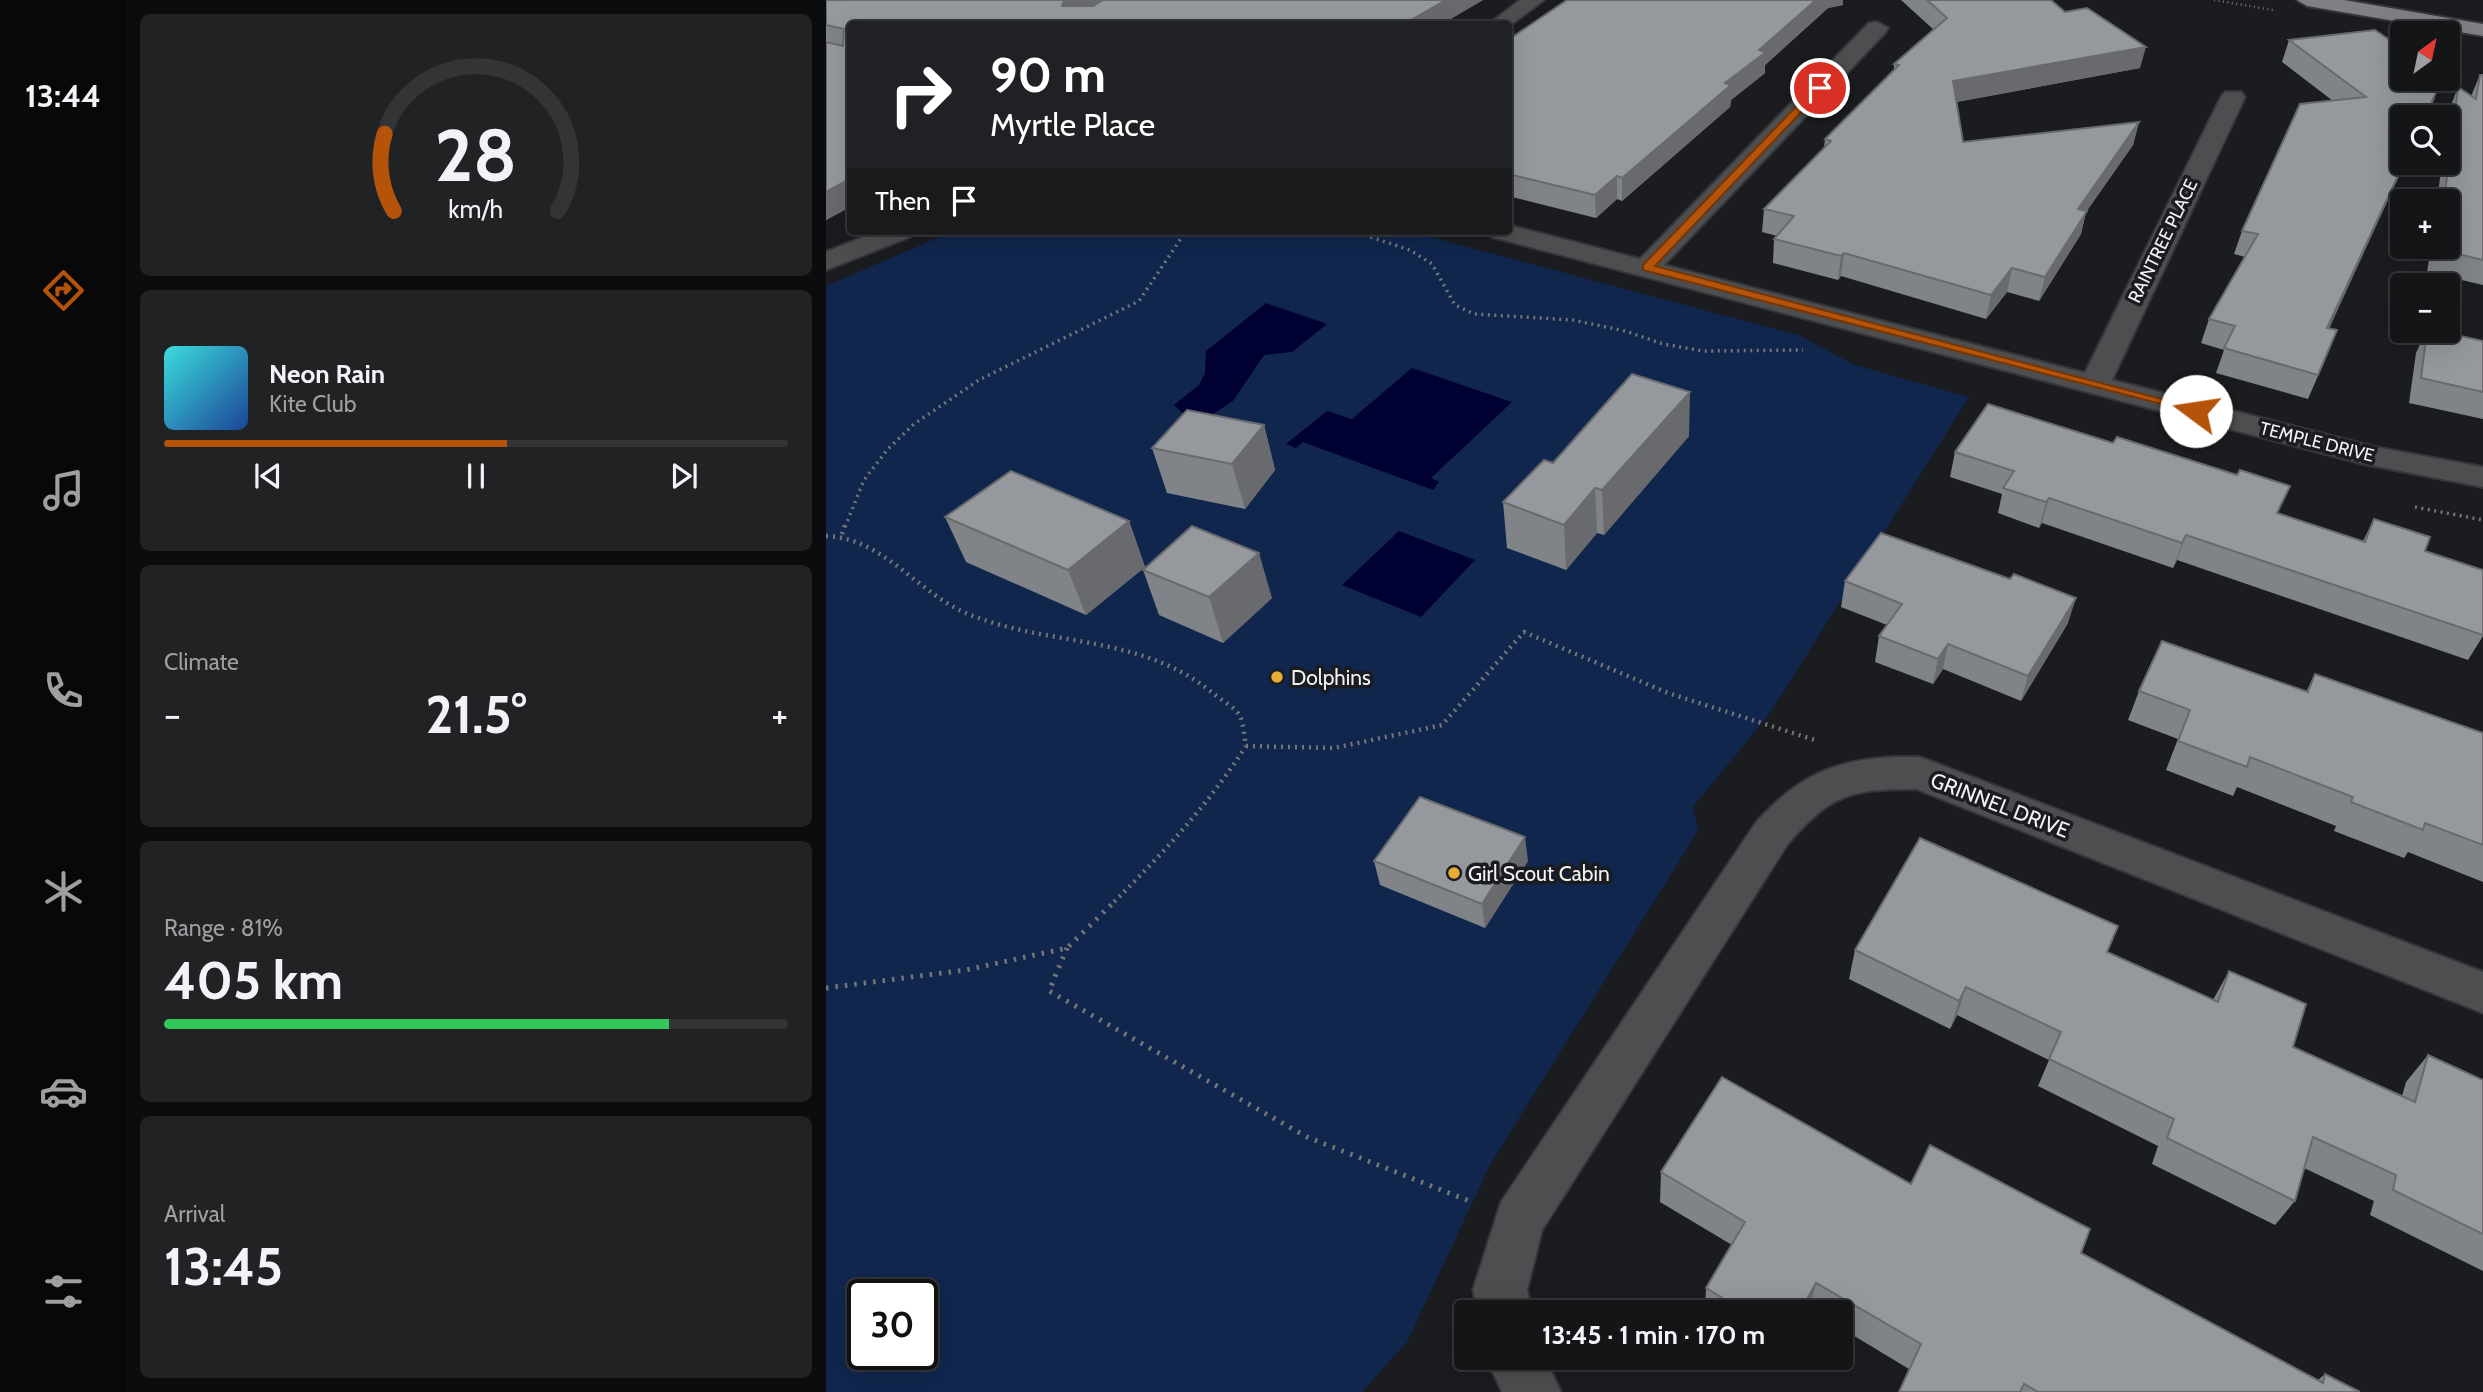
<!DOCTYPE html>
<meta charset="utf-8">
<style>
body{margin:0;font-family:Cabin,sans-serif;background:#212224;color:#f1f3f6;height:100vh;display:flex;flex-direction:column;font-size:26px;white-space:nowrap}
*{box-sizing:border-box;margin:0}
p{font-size:23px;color:#9d9fa1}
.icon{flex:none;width:38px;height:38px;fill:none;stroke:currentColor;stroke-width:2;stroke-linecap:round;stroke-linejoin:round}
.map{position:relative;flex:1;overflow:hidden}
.details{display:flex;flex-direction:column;gap:14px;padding:14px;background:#0b0c0d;width:700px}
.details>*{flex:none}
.hud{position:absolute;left:21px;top:21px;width:665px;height:214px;border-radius:7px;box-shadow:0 7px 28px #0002,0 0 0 2px #333436;background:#202124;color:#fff;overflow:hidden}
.needle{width:46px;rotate:33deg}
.fabs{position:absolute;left:1564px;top:21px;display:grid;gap:14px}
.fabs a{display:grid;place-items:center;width:70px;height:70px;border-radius:7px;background:#141517;box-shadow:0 7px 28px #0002,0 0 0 2px #333436;font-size:35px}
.speed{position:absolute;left:21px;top:1279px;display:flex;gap:14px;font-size:35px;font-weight:700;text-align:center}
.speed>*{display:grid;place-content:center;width:91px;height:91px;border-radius:50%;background:#141517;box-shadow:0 7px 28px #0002,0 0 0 2px #333436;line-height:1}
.speed .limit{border:4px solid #111;border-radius:10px;background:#fff;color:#111}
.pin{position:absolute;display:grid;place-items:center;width:60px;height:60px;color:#fff;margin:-30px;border:4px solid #fff;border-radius:50%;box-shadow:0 2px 7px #0007}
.me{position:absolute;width:77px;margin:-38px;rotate:284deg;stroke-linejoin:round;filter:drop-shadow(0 0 5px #0008)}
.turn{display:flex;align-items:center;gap:24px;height:147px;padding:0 28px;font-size:32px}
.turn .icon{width:91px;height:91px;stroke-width:2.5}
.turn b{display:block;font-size:49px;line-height:60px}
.then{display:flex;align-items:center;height:66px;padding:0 28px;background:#0003;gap:14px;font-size:26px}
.big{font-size:52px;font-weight:700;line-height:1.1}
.details .widget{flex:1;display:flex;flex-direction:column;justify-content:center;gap:10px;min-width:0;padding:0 24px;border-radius:10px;background:#212224}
.details .dial{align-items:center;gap:0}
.dial svg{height:182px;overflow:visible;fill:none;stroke:#333436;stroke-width:7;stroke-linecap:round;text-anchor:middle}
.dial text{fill:#f1f3f6;stroke:none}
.song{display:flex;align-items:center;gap:21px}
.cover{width:84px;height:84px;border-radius:10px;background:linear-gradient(135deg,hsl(180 70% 55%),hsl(220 70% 35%))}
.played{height:7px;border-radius:4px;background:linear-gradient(90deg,#b45309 55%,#333436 55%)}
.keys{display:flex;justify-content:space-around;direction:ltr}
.heat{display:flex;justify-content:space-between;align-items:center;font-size:38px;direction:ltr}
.charge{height:10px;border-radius:5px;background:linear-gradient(90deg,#34c759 81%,#333436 0)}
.trip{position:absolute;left:628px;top:1300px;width:399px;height:70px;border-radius:7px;background:#141517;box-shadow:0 7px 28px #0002,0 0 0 2px #333436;font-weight:700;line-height:70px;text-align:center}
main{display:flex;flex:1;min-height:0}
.dock{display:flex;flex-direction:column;width:126px;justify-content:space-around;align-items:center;background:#080809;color:#9d9fa1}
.dock .icon{width:49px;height:49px}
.dock .on{color:#b45309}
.dock b{font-size:32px;color:#f1f3f6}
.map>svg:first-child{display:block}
.green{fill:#10264d;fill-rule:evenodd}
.water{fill:#003}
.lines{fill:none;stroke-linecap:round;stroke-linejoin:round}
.minor-casing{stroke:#343639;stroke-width:4}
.primary-casing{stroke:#343639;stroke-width:4}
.path-far3{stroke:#757679;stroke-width:2.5;stroke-dasharray:1 3.5;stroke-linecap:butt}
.path-far2{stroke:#757679;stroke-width:3.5;stroke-dasharray:2 4.5;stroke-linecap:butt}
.path-far1{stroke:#757679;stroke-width:4.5;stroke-dasharray:2 5;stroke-linecap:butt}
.path{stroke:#757679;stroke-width:5;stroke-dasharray:2.5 7;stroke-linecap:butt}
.minor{fill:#4d4e50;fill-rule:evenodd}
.primary{fill:#7e8084;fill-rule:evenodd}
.wall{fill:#808387}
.shaded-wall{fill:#686a6e}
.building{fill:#95989d;stroke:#686a6e;stroke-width:2}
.route{fill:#b45309;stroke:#753606;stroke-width:2}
.poi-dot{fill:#e6ad36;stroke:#1a1c1f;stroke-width:2.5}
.labels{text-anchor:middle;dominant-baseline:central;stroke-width:7;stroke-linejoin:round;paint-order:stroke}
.far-street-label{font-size:18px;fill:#f1f2f5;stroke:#1a1c1f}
.poi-label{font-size:21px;fill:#f1f2f5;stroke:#1a1c1f;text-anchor:start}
.street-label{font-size:21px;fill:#f1f2f5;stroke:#1a1c1f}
</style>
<main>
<nav class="dock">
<b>13:44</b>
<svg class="icon on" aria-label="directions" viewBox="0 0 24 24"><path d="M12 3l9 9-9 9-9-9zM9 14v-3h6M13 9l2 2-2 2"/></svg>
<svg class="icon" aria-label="music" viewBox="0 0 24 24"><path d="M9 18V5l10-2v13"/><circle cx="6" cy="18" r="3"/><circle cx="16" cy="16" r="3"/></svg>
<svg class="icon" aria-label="phone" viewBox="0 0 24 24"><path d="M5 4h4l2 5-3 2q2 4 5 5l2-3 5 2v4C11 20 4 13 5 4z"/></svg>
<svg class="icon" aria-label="climate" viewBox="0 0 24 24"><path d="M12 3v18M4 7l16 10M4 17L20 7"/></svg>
<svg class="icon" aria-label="car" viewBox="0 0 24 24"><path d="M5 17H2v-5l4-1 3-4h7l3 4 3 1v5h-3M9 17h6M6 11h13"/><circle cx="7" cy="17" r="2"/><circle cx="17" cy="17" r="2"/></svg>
<svg class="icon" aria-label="filters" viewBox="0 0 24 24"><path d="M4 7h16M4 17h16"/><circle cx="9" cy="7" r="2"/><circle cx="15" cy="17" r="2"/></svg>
</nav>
<section class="details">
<div class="widget dial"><svg viewBox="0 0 100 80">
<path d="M14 69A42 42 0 1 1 86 69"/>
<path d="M14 69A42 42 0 0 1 10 35" stroke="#b45309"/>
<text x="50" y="56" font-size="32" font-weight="700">28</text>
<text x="50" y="72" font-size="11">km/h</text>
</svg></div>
<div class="widget">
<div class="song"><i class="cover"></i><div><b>Neon Rain</b><p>Kite Club</p></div></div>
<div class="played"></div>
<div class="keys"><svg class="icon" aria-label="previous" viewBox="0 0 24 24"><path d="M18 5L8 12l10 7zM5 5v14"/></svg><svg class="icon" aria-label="pause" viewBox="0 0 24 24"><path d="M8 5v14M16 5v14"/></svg><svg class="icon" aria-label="next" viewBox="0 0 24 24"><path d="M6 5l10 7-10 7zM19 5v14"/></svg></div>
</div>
<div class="widget"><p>Climate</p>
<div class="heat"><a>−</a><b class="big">21.5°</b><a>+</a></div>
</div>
<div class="widget"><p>Range · 81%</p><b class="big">405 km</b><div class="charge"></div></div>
<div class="widget"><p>Arrival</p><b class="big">13:45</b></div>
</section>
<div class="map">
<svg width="1657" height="1392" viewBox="0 0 1657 1392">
<rect width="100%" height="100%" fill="#1a1c1f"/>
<path class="green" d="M 127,231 L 582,231 L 972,335 L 1029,365 L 1143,397 L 944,713 L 867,807 L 872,831 L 665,1163 L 581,1342 L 536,1392 L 0,1392 L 0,286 ZM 37,1295 L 96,1295 L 96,1354 L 37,1354 Z"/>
<g class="water">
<path d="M 440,303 L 501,324 L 466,352 L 438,355 L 407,401 L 370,425 L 348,405 L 373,385 L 379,373 L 380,351 Z"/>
<path d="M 586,368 L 686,402 L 605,478 L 613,482 L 607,490 L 477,442 L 470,448 L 460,444 L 501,411 L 526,419 Z"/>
<path d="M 573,531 L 649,560 L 595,617 L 516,585 Z"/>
</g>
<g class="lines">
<g class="minor-casing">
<g id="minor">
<path d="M 694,0 L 718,0 L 682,27 L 682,24 L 663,24 Z"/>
<path d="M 1051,22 L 1062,28 L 1059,33 L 838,265 L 1259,373 L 1395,97 L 1399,92 L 1415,92 L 1419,97 L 1286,380 L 1549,447 L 1657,467 L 1657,487 L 1538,464 L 666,237 L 662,231 L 682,231 L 682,225 L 814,259 L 1043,23 Z"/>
<path d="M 52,231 L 88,231 L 84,237 L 0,270 L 0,252 Z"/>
<path d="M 1068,757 L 1093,757 L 1107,762 L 1657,972 L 1657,1013 L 1090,789 C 1024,789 1005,794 961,845 L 716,1230 L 701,1290 L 706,1312 L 652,1312 L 647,1290 L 675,1202 L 931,821 C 973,776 1007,760 1068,757 Z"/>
<path d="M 660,1358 L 719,1358 L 735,1392 L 676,1392 Z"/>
</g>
</g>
<g class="primary-casing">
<path id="primary" d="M 1471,0 L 1518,0 L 1657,24 L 1657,36 L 1481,6 Z"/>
</g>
<path class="path-far3" d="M 1388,0 L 1447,10"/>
<g class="path-far2">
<path d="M 526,231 L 584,250 L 606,264 L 629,305 L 648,314 L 747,320 L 799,331 L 837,344 L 877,351 L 977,350"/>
<path d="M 1589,507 L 1657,520"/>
<path d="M 19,527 L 38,480 L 61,450 L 88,424 L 153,380 L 313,301 L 360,231"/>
</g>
<g class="path-far1">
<path d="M 16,534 L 19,525"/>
<path d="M 0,536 C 58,538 91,593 142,614 C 226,648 314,633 388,694 C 395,700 409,707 413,715 C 418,722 418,737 420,746 C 379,809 337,853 284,906"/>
<path d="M 420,746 L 508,748 L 616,725 L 698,632 L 842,693 L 992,741"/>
</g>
<g class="path">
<path d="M 241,948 L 223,991 L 481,1137 L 646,1202"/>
<path d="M 0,988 L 140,970 L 241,948 L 286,904"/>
</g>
<use href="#minor" class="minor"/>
<use href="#primary" class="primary"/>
</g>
<g class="wall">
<path d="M 0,0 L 657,0 L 616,24 L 24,24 L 24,207 L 0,220 Z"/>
<path d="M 741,0 L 1017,0 L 1017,5 L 1002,8 L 939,65 L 939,73 L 905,100 L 904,107 L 796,201 L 791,199 L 770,218 L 682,196 L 682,40 Z"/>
<path d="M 1075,0 L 1225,0 L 1239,12 L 1314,68 L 1131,102 L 1137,142 L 1313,122 L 1307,145 L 1260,212 L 1255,234 L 1213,301 L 1181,292 L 1160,319 L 1015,276 L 1012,280 L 947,263 L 948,239 L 951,236 L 936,232 L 938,209 L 998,148 L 999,139 L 1068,70 L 1068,64 L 1108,30 Z"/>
<path d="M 1463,40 L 1609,98 L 1600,117 L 1577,117 L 1503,329 L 1501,355 L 1482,399 L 1390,373 L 1398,350 L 1375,343 L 1383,319 L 1419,257 L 1408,254 L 1416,231 L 1507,101 L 1456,62 Z"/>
<path d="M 1657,74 L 1657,285 L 1601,272 L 1605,247 L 1622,247 L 1622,201 L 1611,201 L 1616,163 L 1622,163 L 1622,119 L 1624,108 L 1632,87 L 1645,96 L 1654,75 L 1656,75 Z"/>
<path d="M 1600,331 L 1612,331 L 1657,341 L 1657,419 L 1583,403 L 1590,353 Z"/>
<path d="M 438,425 L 449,470 L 419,509 L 341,493 L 326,448 Z"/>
<path d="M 863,436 L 778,535 L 771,533 L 740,570 L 681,548 L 677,502 L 727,463 Z"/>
<path d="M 1129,452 L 1453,513 L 1537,541 L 1548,519 L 1599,551 L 1657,570 L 1657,636 L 1642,660 L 1351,560 L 1347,568 L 1216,523 L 1213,528 L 1172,513 L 1176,494 L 1124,477 Z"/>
<path d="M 119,517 L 303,521 L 319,567 L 260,615 L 140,562 Z"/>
<path d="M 317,570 L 446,598 L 397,643 L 333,615 Z"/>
<path d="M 1019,581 L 1242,623 L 1195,701 L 1117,669 L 1107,684 L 1049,662 L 1053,636 L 1061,625 L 1015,607 Z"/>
<path d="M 1489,674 L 1657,733 L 1657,882 L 1582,852 L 1578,858 L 1508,831 L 1510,826 L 1411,787 L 1407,796 L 1340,770 L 1352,739 L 1302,720 L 1313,691 L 1480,692 Z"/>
<path d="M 548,861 L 702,861 L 659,928 L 554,885 Z"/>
<path d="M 1029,950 L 1281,952 L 1387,1000 L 1403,971 L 1467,1047 L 1576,1096 L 1580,1082 L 1602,1055 L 1657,1080 L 1657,1271 L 1544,1215 L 1548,1201 L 1478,1168 L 1469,1201 L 1449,1225 L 1326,1164 L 1332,1146 L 1212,1086 L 1223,1060 L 1131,1015 L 1124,1029 L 1023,979 Z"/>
<path d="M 835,1172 L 1085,1184 L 1255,1253 L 1492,1380 L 1499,1374 L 1534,1392 L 1073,1392 L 1083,1369 L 1015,1328 L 1015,1312 L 988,1312 L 984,1310 L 983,1312 L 879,1312 L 880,1288 L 906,1245 L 834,1202 Z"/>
<path d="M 946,1358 L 959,1358 L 955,1364 Z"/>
</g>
<g class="shaded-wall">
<path d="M 238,0 L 282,0 L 246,17 L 236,6 Z"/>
<path d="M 620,0 L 657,0 L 616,24 L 578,24 Z"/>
<path d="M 990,0 L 1017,0 L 1017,5 L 1002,8 L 939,65 L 939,73 L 905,100 L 904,107 L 796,201 L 796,178 L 899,83 L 933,50 Z"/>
<path d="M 1320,47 L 1314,68 L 1124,103 L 1127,81 Z"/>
<path d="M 1313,122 L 1307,145 L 1260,212 L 1255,234 L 1213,301 L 1219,277 L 1252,209 Z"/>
<path d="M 1578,163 L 1579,163 L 1492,353 L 1501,328 Z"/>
<path d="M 791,176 L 791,199 L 770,218 L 769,195 Z"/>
<path d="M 24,179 L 24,207 L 0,220 L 0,192 Z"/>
<path d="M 1018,253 L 1015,276 L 1012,280 L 1015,256 Z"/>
<path d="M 1186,268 L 1181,292 L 1160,319 L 1165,295 Z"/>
<path d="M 864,392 L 863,436 L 778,535 L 776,490 Z"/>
<path d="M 438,425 L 449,470 L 419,509 L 406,464 Z"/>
<path d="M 769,488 L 771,533 L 740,570 L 738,525 Z"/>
<path d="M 1223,498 L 1216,523 L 1213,528 L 1220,502 Z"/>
<path d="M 303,521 L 319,567 L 260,615 L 242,570 Z"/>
<path d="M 1360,535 L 1351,560 L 1347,568 L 1356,543 Z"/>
<path d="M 433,553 L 446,598 L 397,643 L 383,597 Z"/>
<path d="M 1250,598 L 1242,623 L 1195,701 L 1202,676 Z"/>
<path d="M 1122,644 L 1117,669 L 1107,684 L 1112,659 Z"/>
<path d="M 699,837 L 702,861 L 659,928 L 656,904 Z"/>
<path d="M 1140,987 L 1131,1015 L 1124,1029 L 1133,1001 Z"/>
<path d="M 990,1283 L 983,1312 L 974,1312 Z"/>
</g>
<g class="building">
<path d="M 0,0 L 238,0 L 236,6 L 267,6 L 277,0 L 620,0 L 578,24 L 24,24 L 24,179 L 0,192 L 0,42 L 17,46 L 18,29 L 0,25 Z"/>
<path d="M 741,0 L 990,0 L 933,50 L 940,52 L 899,83 L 905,85 L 796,178 L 791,176 L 769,195 L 682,174 L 682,40 Z"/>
<path d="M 1101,0 L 1225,0 L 1239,12 L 1261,8 L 1320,47 L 1127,81 L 1137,142 L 1313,122 L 1252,209 L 1261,211 L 1219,277 L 1186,268 L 1165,295 L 1018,253 L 1015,256 L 948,239 L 968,216 L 938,209 L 1005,141 L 999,139 L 1073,65 L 1068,64 L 1121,18 Z"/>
<path d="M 1549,30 L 1577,49 L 1577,79 L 1616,79 L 1599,117 L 1577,117 L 1577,163 L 1578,163 L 1501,328 L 1511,330 L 1492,375 L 1398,348 L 1409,326 L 1383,319 L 1432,234 L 1416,231 L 1474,104 L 1540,97 L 1463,40 Z"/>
<path d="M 1654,75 L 1657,75 L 1657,260 L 1611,249 L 1612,247 L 1622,247 L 1622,201 L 1618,201 L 1632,87 L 1650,99 Z"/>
<path d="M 1601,331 L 1612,331 L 1657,341 L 1657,392 L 1595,378 Z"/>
<path d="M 806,374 L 864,392 L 776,490 L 769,488 L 738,525 L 677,502 L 718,460 L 727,463 Z"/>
<path d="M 1162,404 L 1287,443 L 1291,437 L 1411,475 L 1414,470 L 1464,486 L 1451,513 L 1539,542 L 1548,519 L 1604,537 L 1599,551 L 1657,570 L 1657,635 L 1360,535 L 1356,543 L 1223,498 L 1220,502 L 1177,488 L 1188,471 L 1129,452 Z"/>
<path d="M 361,410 L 438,425 L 406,464 L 326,448 Z"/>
<path d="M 185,471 L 303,521 L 242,570 L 119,517 Z"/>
<path d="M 366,526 L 433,553 L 383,597 L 317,570 Z"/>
<path d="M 1055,533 L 1184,579 L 1188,574 L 1250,598 L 1202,676 L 1122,644 L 1112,659 L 1053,636 L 1076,604 L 1019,581 Z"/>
<path d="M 1336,641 L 1482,692 L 1489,674 L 1657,733 L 1657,845 L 1599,823 L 1597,830 L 1525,802 L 1527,797 L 1424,757 L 1421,767 L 1352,741 L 1364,710 L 1313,691 Z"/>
<path d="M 594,797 L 699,837 L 656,904 L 548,861 Z"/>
<path d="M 1094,838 L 1292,926 L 1281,952 L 1392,1002 L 1403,971 L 1480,1004 L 1467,1047 L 1589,1102 L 1602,1055 L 1657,1080 L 1657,1234 L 1567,1190 L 1570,1175 L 1487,1137 L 1469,1201 L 1341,1138 L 1348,1119 L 1223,1059 L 1235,1032 L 1140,987 L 1133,1001 L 1029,950 Z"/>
<path d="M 896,1077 L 1085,1184 L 1104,1145 L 1264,1229 L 1255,1253 L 1497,1383 L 1499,1374 L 1534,1392 L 1212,1392 L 1198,1384 L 1194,1392 L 1073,1392 L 1095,1344 L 990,1283 L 974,1312 L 920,1312 L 880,1288 L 919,1222 L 835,1172 Z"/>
</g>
<path class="route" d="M 990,86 L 998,88 L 829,266 L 1374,409 L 1374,414 L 817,270 L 817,265 Z"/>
<g class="poi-dot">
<circle cx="451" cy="677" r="7"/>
<circle cx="628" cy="873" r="7"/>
</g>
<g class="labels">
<g class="far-street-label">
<text transform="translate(1337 241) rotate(-64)">RAINTREE PLACE</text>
<text transform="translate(1491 442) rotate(14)">TEMPLE DRIVE</text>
</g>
<g class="poi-label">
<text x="465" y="677">Dolphins</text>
<text x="642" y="873">Girl Scout Cabin</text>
</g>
<g class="street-label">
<text transform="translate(1174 805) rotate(21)">GRINNEL DRIVE</text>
</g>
</g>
</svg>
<div class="fabs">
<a><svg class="needle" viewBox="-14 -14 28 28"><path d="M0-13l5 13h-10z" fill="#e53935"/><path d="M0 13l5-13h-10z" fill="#9d9fa1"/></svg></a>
<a><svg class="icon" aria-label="search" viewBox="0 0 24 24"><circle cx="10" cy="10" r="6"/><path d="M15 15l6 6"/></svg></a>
<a>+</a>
<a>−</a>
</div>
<div class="speed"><div class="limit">30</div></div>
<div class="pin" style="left:994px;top:88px;background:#d93025"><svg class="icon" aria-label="arrive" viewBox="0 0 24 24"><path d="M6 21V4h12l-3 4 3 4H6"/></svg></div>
<svg class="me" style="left:1370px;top:411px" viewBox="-20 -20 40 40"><circle r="19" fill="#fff"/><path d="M0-13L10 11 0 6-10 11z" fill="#b45309"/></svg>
<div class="trip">13:45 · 1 min · 170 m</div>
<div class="hud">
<div class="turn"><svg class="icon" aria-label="right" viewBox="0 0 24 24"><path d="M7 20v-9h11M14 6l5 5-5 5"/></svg><div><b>90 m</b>Myrtle Place</div></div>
<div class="then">Then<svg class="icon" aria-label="arrive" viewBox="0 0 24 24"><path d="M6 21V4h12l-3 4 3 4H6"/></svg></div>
</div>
</div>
</main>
